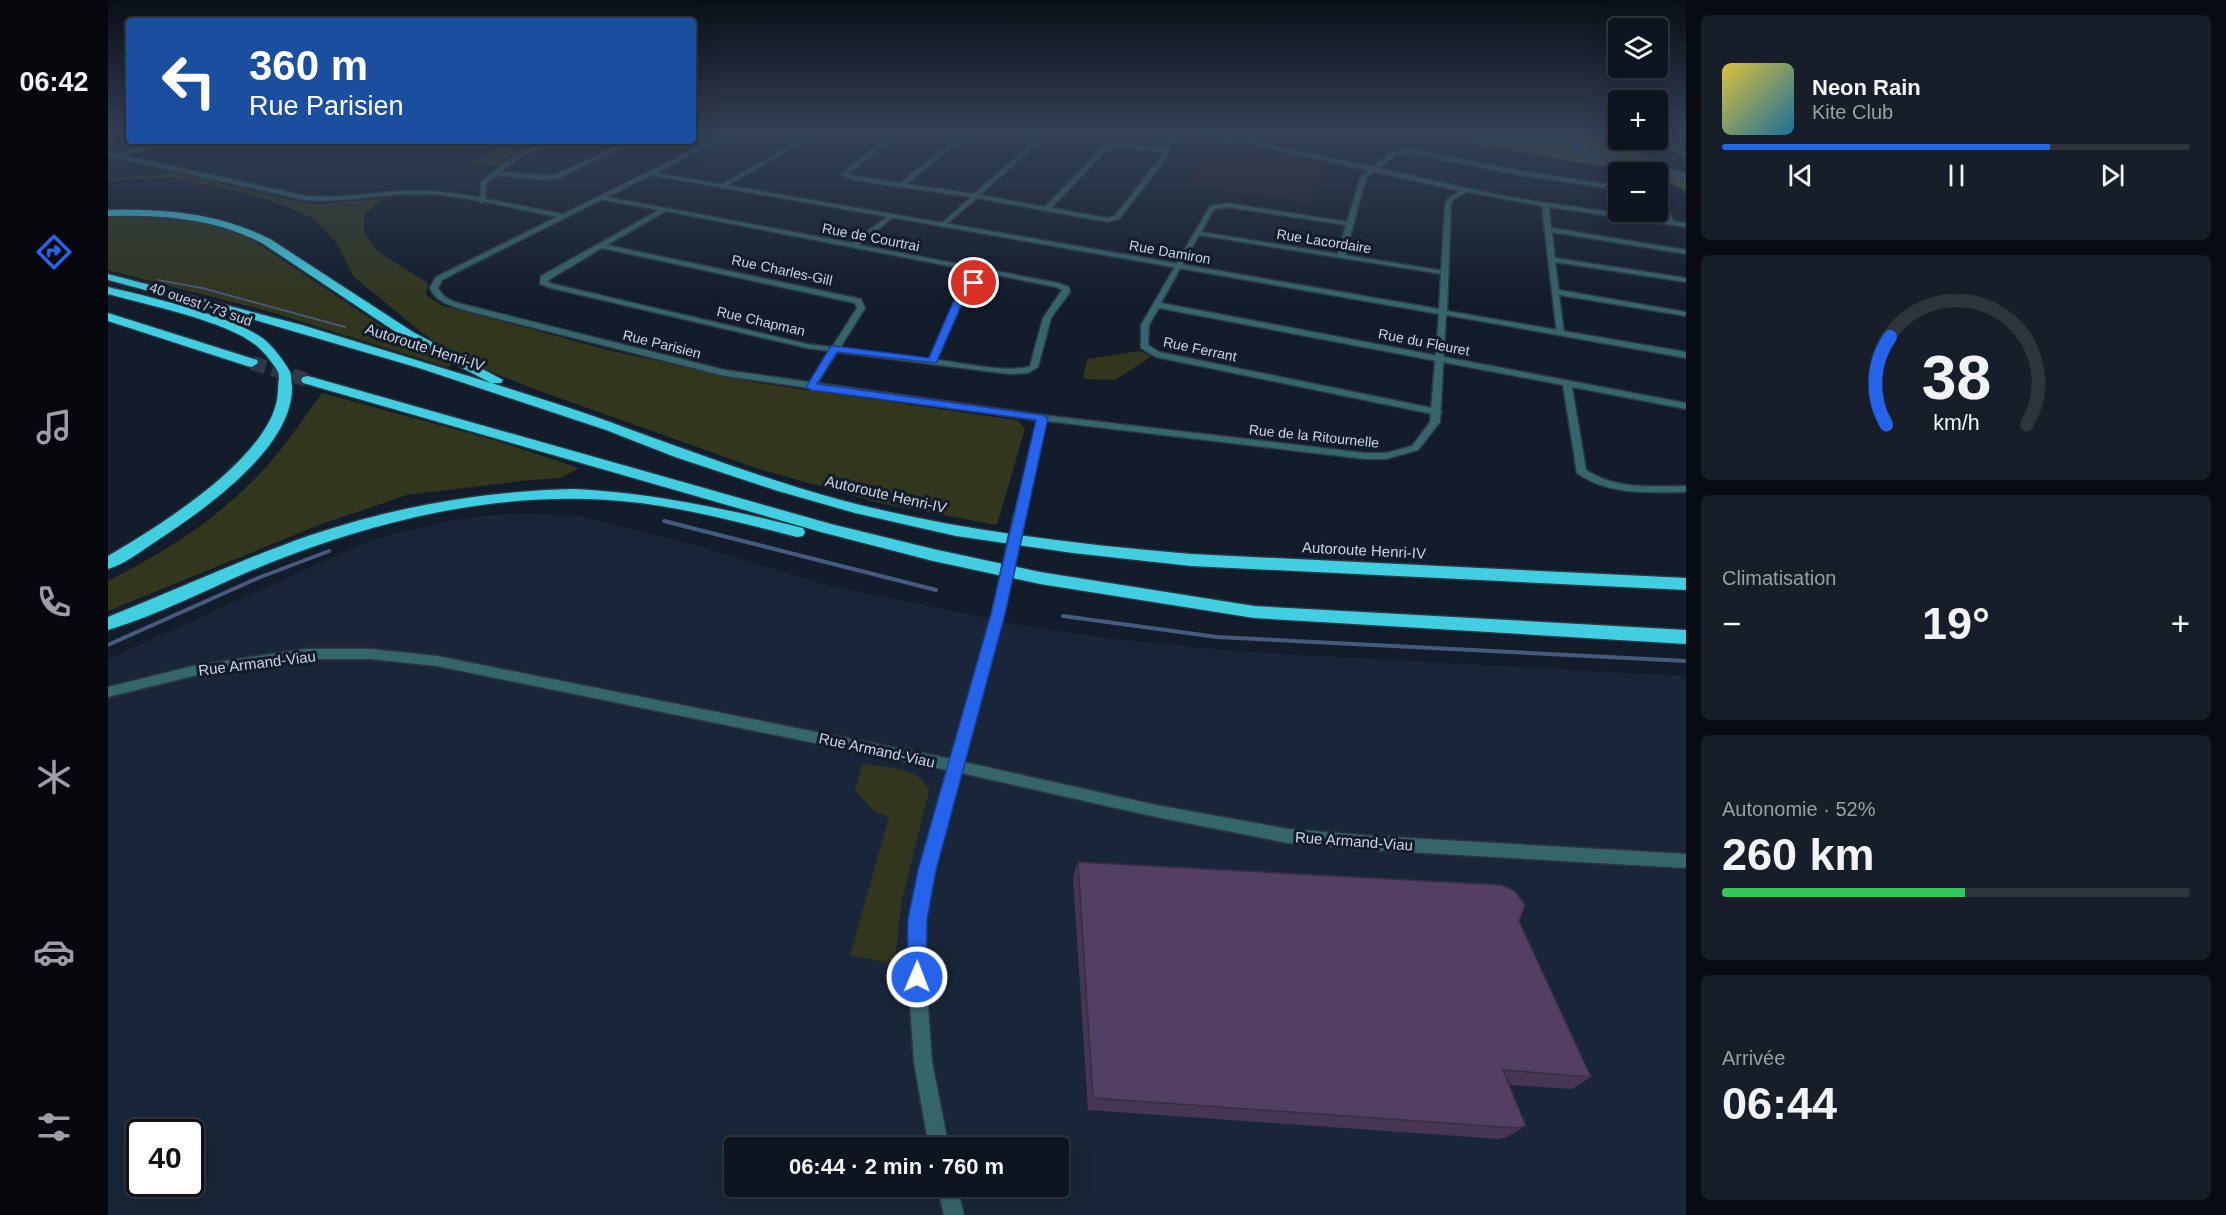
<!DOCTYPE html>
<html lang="fr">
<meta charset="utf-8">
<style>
body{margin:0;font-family:Helvetica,sans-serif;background:#171e29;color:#f1f3f6;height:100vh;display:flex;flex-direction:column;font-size:22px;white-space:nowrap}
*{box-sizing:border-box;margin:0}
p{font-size:20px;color:#9b9fa5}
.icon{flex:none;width:33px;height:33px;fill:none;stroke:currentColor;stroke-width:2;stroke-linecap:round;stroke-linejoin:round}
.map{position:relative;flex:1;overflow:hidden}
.drawer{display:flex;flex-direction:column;gap:15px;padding:15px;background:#080c12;width:540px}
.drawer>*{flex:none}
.hud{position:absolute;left:18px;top:18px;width:570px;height:126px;border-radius:6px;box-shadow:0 6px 24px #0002,0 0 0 2px #2e343e;background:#1a4fa0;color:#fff;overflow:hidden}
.fabs{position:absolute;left:1500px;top:18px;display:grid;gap:12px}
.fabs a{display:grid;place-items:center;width:60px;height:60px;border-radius:6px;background:#0e1520;box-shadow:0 6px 24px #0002,0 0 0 2px #2e343e;font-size:30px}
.speed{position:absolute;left:18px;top:1119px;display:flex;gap:12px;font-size:30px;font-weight:700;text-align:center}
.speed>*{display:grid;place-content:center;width:78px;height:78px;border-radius:50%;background:#0e1520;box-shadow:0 6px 24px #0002,0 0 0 2px #2e343e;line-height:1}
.speed .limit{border:3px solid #111;border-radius:9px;background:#fff;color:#111}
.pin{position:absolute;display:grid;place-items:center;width:51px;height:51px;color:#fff;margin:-26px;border:3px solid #fff;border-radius:50%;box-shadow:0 2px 6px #0007}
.me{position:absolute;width:66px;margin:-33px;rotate:1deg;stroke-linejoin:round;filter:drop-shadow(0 0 4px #0008)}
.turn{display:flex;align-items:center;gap:21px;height:126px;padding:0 24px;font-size:27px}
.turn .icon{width:78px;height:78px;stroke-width:2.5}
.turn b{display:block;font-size:42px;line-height:51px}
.big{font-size:45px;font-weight:600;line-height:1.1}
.drawer .tile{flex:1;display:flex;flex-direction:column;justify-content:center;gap:9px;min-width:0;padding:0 21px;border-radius:9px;background:#171e29}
.drawer .dial{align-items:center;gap:0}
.dial svg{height:156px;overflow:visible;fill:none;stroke:#2e343e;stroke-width:7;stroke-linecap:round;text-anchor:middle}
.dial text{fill:#f1f3f6;stroke:none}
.song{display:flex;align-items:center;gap:18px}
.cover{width:72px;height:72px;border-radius:9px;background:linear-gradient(135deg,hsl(50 70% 55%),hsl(200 70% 35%))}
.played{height:6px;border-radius:3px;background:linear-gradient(90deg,#2563eb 70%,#2e343e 70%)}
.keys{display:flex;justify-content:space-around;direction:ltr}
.heat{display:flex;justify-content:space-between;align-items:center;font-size:33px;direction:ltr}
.charge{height:9px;border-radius:4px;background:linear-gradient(90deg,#34c759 52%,#2e343e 0)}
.trip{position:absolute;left:616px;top:1137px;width:345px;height:60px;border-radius:6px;background:#0e1520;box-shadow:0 6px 24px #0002,0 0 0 2px #2e343e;font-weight:600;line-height:60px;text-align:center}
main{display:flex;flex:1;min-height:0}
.menu{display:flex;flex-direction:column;width:108px;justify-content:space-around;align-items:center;background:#06080d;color:#9b9fa5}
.menu .icon{width:42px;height:42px}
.menu .current{color:#2563eb}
.menu b{font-size:27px;color:#f1f3f6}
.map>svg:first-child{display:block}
.built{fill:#192639;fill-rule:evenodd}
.education{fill:#291e2d}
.green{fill:#31361d}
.forest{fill:#515832}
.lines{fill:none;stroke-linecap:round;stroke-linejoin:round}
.stream-far1{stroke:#465b7c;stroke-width:2}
.stream{stroke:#465b7c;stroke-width:4}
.river{fill:#465b7c;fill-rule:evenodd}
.motorway-tunnel{stroke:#2e3846;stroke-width:14;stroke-dasharray:14 7;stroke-linecap:butt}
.minor-casing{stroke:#2c3644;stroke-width:3}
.tertiary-casing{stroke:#2c3644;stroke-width:3}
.motorway-casing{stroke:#2c3644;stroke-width:3}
.minor{fill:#35666c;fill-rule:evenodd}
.tertiary{fill:#35666c;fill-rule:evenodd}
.motorway{fill:#41cee0;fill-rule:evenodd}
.tertiary-bridge-casing{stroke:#2c3644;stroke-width:15;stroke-linecap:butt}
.tertiary-bridge{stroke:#35666c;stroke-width:12}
.wall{fill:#473653}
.building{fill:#523f61;stroke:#392c44;stroke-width:1.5}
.route{fill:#2563eb;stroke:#184099;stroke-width:1.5}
.labels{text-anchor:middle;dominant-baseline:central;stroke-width:6;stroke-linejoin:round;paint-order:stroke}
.far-street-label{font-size:14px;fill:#cdd4df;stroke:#121c2b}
.street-label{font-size:15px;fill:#cdd4df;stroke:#121c2b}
</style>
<main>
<nav class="menu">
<b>06:42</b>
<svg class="icon current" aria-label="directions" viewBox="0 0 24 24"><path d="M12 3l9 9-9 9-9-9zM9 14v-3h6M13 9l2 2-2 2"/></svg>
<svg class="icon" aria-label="music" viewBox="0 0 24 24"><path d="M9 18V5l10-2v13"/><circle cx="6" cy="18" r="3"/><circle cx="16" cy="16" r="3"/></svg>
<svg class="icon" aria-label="phone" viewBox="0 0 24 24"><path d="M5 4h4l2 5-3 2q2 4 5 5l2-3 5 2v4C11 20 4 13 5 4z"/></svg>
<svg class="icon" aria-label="climate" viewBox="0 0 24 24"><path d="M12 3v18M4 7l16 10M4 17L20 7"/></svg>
<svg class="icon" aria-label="car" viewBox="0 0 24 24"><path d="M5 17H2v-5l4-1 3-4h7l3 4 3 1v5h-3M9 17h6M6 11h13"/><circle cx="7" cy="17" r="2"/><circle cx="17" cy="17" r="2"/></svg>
<svg class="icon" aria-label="filters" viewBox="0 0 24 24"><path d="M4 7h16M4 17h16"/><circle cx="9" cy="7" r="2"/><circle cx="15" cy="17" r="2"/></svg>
</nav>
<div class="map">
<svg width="1578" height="1215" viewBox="0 0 1578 1215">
<rect width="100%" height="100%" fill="#121c2b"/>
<path class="built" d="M 407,513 L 471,516 L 584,544 L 715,584 L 907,624 L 998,638 L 1137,652 L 1578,676 L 1578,1215 L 0,1215 L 0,659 L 265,539 L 343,520 ZM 32,1132 L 82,1132 L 82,1184 L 32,1184 ZM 627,1148 L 951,1148 L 951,1186 L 627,1186 Z"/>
<path class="education" d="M 1108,139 L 1137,143 L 1220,159 L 1200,203 L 1078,185 Z"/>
<g class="green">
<path d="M 392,148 L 415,152 L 388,166 L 357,165 Z"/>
<path d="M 69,173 L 192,202 L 213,204 L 283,197 L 273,200 L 256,215 L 256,232 L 270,252 L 320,283 L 318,295 L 333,305 L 500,350 L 650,383 L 909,420 L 917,429 L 889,525 L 771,503 L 648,468 L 426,389 L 352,359 L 313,332 L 246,277 L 228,242 L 205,218 L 166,202 L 141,194 L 64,178 L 0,181 L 0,178 Z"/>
<path d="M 0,216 C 52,215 99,218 146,241 L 286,334 L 344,365 L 339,367 L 166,313 L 0,270 Z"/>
<path d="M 1032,351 L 1044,356 L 1007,380 L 975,379 L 979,359 Z"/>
<path d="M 214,393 L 386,440 L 471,468 L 453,478 L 422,480 L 299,495 L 211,525 L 0,611 L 0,581 C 47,557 94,529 133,492 C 165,464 189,428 214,393 Z"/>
<path d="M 760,764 C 780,768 814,768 821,791 L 793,904 L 787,960 L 782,963 L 742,955 L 781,817 L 767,812 L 747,790 L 754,766 Z"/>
</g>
<path class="forest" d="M 1182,131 L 1489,131 L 1561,168 L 1578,173 L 1578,191 L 1550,178 L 1550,172 L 1525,172 L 1326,137 C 1315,136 1304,133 1293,133 C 1264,132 1204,152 1182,131 Z"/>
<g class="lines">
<path class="stream-far1" d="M 50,280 L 94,288 L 237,327"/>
<g class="stream">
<path d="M 556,521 L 828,590"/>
<path d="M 955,616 L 1109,637 L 1578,661"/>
<path d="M 0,645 L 150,578 L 221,551"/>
</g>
<g class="river">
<path d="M 1191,131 L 1252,131 L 1247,134 L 1211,138 Z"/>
<path d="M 1324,131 L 1344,131 L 1365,136 L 1466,139 L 1470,140 L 1475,150 L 1570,170 L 1578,173 L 1578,181 L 1551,172 L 1466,154 L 1462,145 L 1365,142 Z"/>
</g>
<path class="motorway-tunnel" d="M 144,363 L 200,380"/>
<g class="minor-casing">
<g id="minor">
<path d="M 712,131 L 720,131 L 703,138 L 616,187 L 611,186 L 699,136 Z"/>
<path d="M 788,131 L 794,131 L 740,174 L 746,176 L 792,183 L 859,131 L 865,131 L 798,184 L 866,194 L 930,138 L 889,131 L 933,135 L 938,131 L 943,131 L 872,195 L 937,207 L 996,146 L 1011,143 L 1055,149 L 1057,140 L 1063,131 L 1068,131 L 1063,140 L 1059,157 L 1011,219 L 999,222 L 869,198 L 835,227 L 833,226 L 833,224 L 863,197 L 745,180 L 733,174 ZM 1011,147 L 1054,152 L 1053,157 L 1007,216 L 999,218 L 943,208 L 1000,148 Z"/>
<path d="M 1140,131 L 1146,131 L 1140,142 L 1136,142 Z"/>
<path d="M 1550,136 L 1578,153 L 1578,157 L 1549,140 Z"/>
<path d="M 53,141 L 62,141 L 12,157 L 7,156 Z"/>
<path d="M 208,141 L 219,143 L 244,141 L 218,147 Z"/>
<path d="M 441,141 L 448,141 L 407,160 L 393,172 L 439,176 L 449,174 L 521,141 L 528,141 L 451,178 L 439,180 L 389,175 L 378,184 L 377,202 L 372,203 L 373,182 L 403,158 Z"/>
<path d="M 1304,149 L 1401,169 L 1510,186 L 1510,190 L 1401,173 L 1304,153 L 1288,155 L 1258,178 L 1237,255 L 1337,271 L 1341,273 L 1340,275 L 1091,235 L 1053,303 L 1578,403 L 1578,409 L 1464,387 L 1478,470 C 1508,490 1543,486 1578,486 L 1578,492 C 1540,492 1502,496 1469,473 L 1455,385 L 1051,308 L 1041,325 L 1040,345 L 1051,352 L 1329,409 L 1334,412 L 1329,415 L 1048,357 L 1033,348 L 1033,325 L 1102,206 L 1119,203 L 1239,222 L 1253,176 L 1284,152 ZM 1119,207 L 1238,225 L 1230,254 L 1093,232 L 1106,209 Z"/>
<path d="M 1358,188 L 1406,198 L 1558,220 L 1550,204 L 1550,199 C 1559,202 1562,213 1565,221 L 1578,223 L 1578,227 L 1441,207 L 1443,228 L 1578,250 L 1578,254 L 1444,232 L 1447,258 L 1578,278 L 1578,282 L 1447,262 L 1451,290 L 1578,312 L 1578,316 L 1451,295 L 1456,333 L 1449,335 L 1434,206 L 1356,191 Z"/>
<path d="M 493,196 L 744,243 L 783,214 L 785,215 L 785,217 L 751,245 L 950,283 L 961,287 L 962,292 L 943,318 L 930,367 L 920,373 L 901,374 L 729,352 L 706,389 L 703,390 L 699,387 L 721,351 L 699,348 L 443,288 L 432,284 L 433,276 L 551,210 L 491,199 ZM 558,211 L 872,272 L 848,298 L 821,359 L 732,348 L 757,308 L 753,299 L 499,245 ZM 494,248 L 747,303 L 749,308 L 724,347 L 699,344 L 445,284 L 439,281 ZM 879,273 L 948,287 L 954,290 L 935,318 L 922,366 C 903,374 851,362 829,360 L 855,299 Z"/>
</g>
</g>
<g class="tertiary-casing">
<g id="tertiary">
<path d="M 623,131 L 630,131 L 548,173 L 1331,309 L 1337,204 L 1340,198 L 1352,191 L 1138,143 L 1059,131 L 1075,131 L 1138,139 L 1358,188 L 1360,191 L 1345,200 L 1343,204 L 1339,311 L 1578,352 L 1578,358 L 1338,315 L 1332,422 L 1310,450 L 1278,459 L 1257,459 L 938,421 L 917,514 L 912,517 L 907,514 L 929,420 L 617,376 L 356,310 C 342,305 329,303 322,288 L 328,277 L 449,217 C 402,208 355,194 308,194 C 270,194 234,203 197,200 L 0,156 L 0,152 L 197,196 L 225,197 L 294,191 L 326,191 L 363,196 L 455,214 ZM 543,175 L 1331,314 L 1322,422 L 1304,446 L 1278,453 L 1257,453 L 934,415 L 617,370 L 362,306 C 349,303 336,300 330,288 L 334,280 L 353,270 Z"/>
<path d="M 890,610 L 896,614 L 856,762 L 1048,805 L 1180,829 L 1264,836 L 1578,854 L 1578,868 L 1264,850 L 1180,843 L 1048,817 L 853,773 L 827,870 L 817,919 L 818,977 L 824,1062 L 841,1148 L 821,1148 L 806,1062 L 800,977 L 801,919 L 811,870 L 839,770 L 329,666 L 262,659 L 196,659 L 85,676 L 0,697 L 0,687 L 85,666 L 196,649 L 262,649 L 329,656 L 843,759 L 884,614 Z"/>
<path d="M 829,1186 L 849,1186 L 856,1215 L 836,1215 Z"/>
</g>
</g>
<g class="motorway-casing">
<g id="motorway">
<path d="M 0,210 C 57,209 110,213 162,239 L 305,332 L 395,380 L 393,383 L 384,383 C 429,398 474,411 518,428 C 588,453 657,479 729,499 C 845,530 964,544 1083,554 L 1578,578 L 1578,590 L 1083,566 L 965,553 L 848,536 L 747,513 L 670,491 L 567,457 L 498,430 L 311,368 L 123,313 L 0,280 L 0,274 L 194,325 L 383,383 L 297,338 L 154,243 C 105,218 55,215 0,216 Z"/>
<path d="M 0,287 C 38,296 130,317 158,341 C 166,348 176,361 181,370 C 184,374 183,381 184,387 C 185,449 94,511 47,542 C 33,551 17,564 0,569 L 0,556 C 50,527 170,453 170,390 C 170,384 172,376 170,372 C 166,364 156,352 150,347 C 121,321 38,305 0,294 Z"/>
<path d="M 0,313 L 149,360 L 150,363 L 144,367 L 139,366 L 0,321 Z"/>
<path d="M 200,376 L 723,524 L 825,549 L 932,572 L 1146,606 L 1578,630 L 1578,644 L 1146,618 L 932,584 L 825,561 L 713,532 L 195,383 L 193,380 L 195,377 Z"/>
<path d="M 467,489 C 545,493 619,509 695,528 L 697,532 L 695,536 L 689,537 C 638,524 586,510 533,503 C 411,488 291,514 177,557 C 118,579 58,613 0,630 L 0,617 C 68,590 134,559 203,535 C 289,506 376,491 467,489 Z"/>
</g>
</g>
<use href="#minor" class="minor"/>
<use href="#tertiary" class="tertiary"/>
<use href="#motorway" class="motorway"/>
<g class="tertiary-bridge-casing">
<path id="tertiary-bridge" d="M 890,614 L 912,514"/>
</g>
<use href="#tertiary-bridge" class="tertiary-bridge"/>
</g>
<path class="wall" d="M 970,862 L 1411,921 L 1483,1077 L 1464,1089 L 1401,1085 L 1418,1126 L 1399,1137 L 1391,1139 L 980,1110 L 965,877 Z"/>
<path class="building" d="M 970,862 L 1394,885 L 1407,891 L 1417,905 L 1411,921 L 1483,1077 L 1395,1070 L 1418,1126 L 1409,1128 L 985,1098 Z"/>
<linearGradient id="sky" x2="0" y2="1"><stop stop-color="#0a0f18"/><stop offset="0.44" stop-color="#334055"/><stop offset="1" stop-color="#334055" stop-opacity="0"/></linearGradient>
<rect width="1578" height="301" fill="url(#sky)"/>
<path class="route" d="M 863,281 L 870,283 L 856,299 L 828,363 L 729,352 L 709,384 L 934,415 L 940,418 L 897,614 L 828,870 L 819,919 L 818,977 L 816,984 L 809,987 L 802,984 L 799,977 L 800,919 L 810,870 L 883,614 L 928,420 L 703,390 L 698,387 L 723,346 L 726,346 L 821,358 L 847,298 Z"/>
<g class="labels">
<g class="far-street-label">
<text transform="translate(763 237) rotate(11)">Rue de Courtrai</text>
<text transform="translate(1216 241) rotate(9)">Rue Lacordaire</text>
<text transform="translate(1062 252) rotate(10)">Rue Damiron</text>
<text transform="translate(674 270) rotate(12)">Rue Charles-Gill</text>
<text transform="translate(93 304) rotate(19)">40 ouest / 73 sud</text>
<text transform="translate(653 321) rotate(13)">Rue Chapman</text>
<text transform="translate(1316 342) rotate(11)">Rue du Fleuret</text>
<text transform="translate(554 344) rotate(14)">Rue Parisien</text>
<text transform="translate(1092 349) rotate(12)">Rue Ferrant</text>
<text transform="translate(1206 436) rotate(6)">Rue de la Ritournelle</text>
</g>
<g class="street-label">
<text transform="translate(317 347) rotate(18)">Autoroute Henri-IV</text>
<text transform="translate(778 494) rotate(13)">Autoroute Henri-IV</text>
<text transform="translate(1256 550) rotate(3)">Autoroute Henri-IV</text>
<text transform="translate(149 663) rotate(-7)">Rue Armand-Viau</text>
<text transform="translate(769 750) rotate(12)">Rue Armand-Viau</text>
<text transform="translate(1246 841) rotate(4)">Rue Armand-Viau</text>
</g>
</g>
</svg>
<div class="fabs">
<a><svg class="icon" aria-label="layers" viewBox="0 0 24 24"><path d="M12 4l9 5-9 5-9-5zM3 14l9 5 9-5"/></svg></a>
<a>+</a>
<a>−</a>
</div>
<div class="speed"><div class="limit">40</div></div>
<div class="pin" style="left:866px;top:283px;background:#d93025"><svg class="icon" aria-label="arrive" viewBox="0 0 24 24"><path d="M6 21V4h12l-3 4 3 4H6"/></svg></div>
<svg class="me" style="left:809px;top:977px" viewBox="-20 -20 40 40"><circle r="17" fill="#2563eb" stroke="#fff" stroke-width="3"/><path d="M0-11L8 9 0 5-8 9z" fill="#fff"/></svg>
<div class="trip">06:44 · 2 min · 760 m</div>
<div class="hud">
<div class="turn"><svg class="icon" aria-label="left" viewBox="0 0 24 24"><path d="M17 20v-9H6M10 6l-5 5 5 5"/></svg><div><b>360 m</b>Rue Parisien</div></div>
</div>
</div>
<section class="drawer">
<div class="tile">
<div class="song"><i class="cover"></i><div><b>Neon Rain</b><p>Kite Club</p></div></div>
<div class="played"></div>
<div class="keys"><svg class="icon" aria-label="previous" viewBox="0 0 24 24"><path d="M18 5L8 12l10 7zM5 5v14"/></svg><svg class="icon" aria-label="pause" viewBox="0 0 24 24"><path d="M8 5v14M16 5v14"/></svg><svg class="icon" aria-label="next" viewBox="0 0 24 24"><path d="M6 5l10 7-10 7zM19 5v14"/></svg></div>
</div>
<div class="tile dial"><svg viewBox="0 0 100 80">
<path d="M14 69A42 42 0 1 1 86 69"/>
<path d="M14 69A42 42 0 0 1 16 24" stroke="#2563eb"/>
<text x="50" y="56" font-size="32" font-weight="700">38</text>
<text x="50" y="72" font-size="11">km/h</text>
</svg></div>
<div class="tile"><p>Climatisation</p>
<div class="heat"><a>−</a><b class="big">19°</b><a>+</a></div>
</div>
<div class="tile"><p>Autonomie · 52%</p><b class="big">260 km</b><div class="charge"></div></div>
<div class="tile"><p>Arrivée</p><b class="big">06:44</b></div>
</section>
</main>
